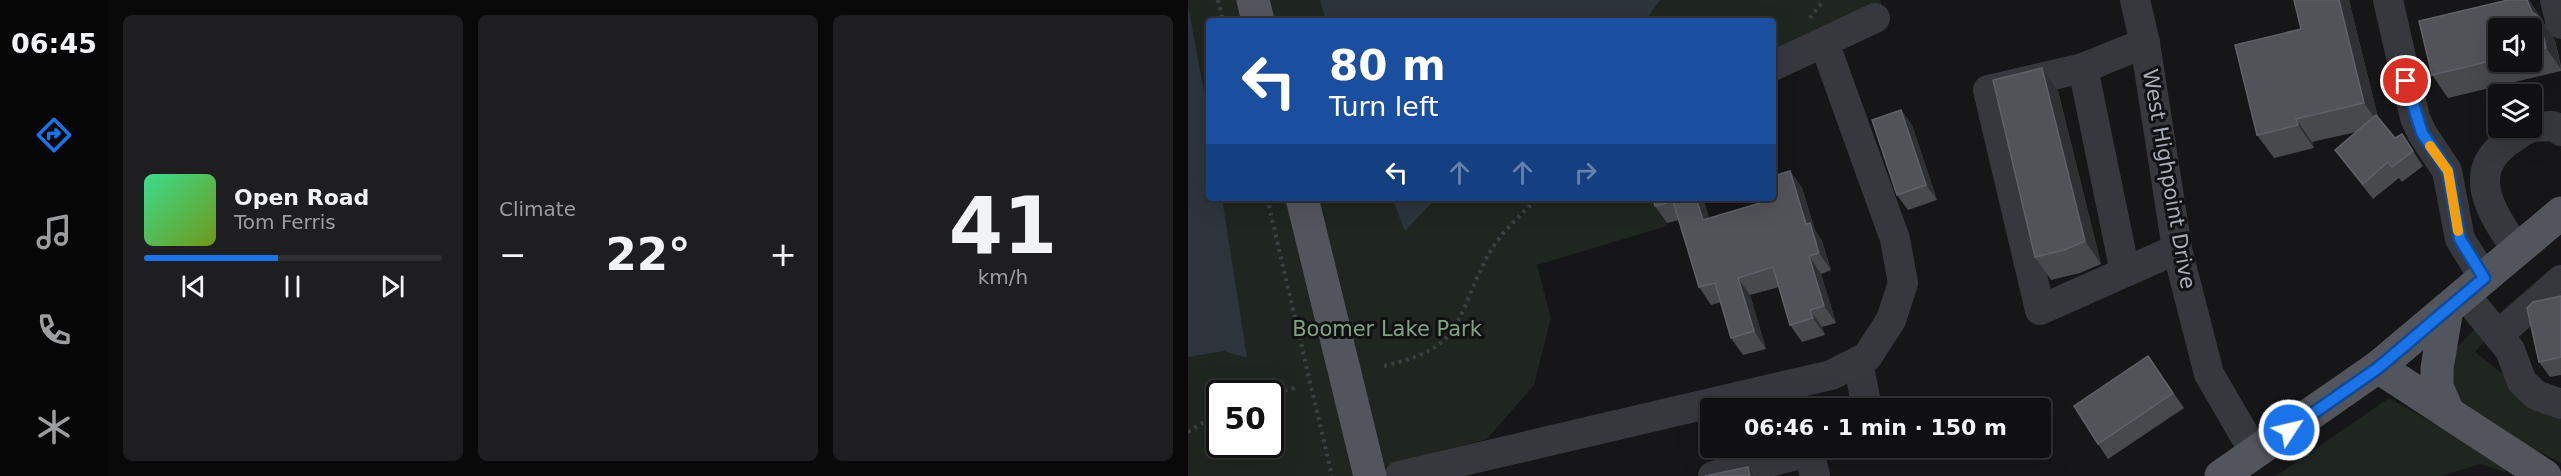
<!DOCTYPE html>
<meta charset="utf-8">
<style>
body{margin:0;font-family:"DejaVu Sans",sans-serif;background:#1e1e20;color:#f1f3f6;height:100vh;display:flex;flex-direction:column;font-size:22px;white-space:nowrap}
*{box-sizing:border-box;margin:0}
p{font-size:20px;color:#9c9d9f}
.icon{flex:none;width:33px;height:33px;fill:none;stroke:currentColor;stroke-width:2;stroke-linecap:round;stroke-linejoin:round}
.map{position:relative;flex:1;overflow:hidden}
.side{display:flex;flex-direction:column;gap:15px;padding:15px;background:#09090a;width:1080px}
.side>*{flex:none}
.banner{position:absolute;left:18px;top:18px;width:570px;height:183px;border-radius:6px;box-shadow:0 6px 24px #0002,0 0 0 2px #303032;background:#1a4fa0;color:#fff;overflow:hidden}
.fabs{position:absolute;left:1300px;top:18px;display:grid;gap:12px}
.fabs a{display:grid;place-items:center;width:54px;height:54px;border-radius:6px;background:#101012;box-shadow:0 6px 24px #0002,0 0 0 2px #303032;font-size:30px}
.speed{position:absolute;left:18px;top:380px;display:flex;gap:12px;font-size:30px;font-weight:700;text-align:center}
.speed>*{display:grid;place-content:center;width:78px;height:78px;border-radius:50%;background:#101012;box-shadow:0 6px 24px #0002,0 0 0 2px #303032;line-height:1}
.speed .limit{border:3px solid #111;border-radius:9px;background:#fff;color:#111}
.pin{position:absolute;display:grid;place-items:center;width:51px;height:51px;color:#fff;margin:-26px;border:3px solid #fff;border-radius:50%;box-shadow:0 2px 6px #0007}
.me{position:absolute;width:66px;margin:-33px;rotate:55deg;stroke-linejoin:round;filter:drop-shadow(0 0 4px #0008)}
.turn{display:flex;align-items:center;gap:21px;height:126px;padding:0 24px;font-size:27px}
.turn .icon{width:78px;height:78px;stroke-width:2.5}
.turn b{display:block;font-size:42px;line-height:51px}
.lanes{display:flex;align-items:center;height:57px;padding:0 24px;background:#0003;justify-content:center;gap:30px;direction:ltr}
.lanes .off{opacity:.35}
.big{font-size:45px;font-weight:700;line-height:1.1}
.side .card{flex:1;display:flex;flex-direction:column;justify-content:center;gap:9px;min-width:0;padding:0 21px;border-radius:9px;background:#1e1e20}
.side .dial{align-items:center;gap:0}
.dial b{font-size:78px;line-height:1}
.song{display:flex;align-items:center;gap:18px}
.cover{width:72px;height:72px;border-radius:9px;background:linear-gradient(135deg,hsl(150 70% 55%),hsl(80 70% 35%))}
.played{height:6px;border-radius:3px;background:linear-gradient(90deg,#1a73e8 45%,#303032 45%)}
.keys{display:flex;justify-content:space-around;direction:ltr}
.heat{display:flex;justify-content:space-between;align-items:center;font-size:33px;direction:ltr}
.side .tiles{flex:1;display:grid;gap:15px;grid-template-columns:repeat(3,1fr)}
.trip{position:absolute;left:512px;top:398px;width:351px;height:60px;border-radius:6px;background:#101012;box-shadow:0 6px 24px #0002,0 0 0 2px #303032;font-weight:700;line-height:60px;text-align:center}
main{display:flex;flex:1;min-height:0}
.dock{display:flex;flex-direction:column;width:108px;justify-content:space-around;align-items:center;background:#060607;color:#9c9d9f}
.dock .icon{width:42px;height:42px}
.dock .current{color:#1a73e8}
.dock b{font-size:27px;color:#f1f3f6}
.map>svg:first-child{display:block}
.green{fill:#1e261f;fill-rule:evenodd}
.water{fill:#2c353c}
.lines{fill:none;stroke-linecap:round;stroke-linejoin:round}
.path{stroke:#3d3f44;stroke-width:4;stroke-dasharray:3 4.5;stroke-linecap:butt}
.minor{stroke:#37383d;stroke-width:30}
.major{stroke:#53555c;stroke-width:33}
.wall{fill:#47494d;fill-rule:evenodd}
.shaded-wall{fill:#2f3033}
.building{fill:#525359;stroke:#5f6168;stroke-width:1.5}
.route-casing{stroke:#114b97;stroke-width:15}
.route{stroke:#1a73e8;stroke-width:10}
.slow{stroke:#f59e0b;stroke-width:10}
.labels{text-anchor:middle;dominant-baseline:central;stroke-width:6;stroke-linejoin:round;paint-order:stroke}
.street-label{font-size:21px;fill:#a8adb8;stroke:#111113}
.park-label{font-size:21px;fill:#7fa381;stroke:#111113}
</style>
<main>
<nav class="dock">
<b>06:45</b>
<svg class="icon current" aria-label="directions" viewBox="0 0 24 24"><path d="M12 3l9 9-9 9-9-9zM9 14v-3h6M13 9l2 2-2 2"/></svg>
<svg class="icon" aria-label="music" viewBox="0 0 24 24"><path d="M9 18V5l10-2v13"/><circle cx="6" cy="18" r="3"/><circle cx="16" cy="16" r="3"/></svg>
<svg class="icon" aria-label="phone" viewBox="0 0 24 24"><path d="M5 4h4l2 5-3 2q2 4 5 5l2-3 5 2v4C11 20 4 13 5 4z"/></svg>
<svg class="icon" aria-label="climate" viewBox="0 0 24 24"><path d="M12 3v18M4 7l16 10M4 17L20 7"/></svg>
</nav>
<section class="side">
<div class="tiles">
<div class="card">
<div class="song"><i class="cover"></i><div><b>Open Road</b><p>Tom Ferris</p></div></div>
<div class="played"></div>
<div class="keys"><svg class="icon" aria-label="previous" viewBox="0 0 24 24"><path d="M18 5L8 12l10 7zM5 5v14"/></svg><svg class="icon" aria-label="pause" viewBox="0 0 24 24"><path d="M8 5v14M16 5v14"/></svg><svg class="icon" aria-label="next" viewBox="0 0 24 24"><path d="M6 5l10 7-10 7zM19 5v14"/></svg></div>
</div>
<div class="card"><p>Climate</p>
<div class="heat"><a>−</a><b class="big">22°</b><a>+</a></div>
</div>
<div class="card dial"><b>41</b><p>km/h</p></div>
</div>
</section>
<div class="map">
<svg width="1373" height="476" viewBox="0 0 1373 476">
<rect width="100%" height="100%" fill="#161618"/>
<g class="green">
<path d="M 0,0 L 692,0 L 694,7 L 585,75 L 585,21 L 21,21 L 21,198 L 472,198 L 479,226 L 349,265 L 363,318 L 346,385 L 299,439 L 178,471 L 179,476 L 0,476 ZM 32,393 L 82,393 L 82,444 L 32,444 Z"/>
<path d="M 1289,326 L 1299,338 L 1287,352 L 1333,388 L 1373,410 L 1373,463 L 1299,424 L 1270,400 L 1261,373 L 1263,354 Z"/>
<path d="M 1201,398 L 1319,465 L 1317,472 L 1292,464 L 1254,476 L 1088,476 Z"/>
</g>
<g class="water">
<path d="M 132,0 L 472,0 L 457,21 L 138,21 Z"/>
<path d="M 0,5 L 21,119 L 21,198 L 34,198 L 59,358 L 36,351 L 0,357 Z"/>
<path d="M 204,198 L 248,198 L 217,231 Z"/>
</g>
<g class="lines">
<g class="path">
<path d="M 30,0 L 35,21"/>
<path d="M 622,18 L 636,0"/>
<path d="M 79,198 L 144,476"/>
<path d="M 196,366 C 272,348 265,328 295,265 C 307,238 329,218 350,198"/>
<path d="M 82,395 L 109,387"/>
<path d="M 0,432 L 32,412"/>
</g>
<g class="minor">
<path d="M 947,0 L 957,43 L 989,249 L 1021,374 L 1067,453"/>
<path d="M 1200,0 L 1227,118 L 1234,133 L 1259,171 L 1272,239 L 1296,278"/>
<path d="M 1367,0 L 1373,24"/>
<path d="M 957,43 L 895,68 L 800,90 L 852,310 L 989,249"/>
<path d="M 585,66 L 687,18"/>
<path d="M 895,68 L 937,272"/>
<path d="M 1344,127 L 1365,126 L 1373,131"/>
<path d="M 1329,250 C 1306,216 1276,175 1318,143 C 1326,138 1333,131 1342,128"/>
<path d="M 1276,294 L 1322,350 L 1334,382 L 1348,395 L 1373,404"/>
<path d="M 1310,335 L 1373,280"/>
<path d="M 670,362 L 679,408"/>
<path d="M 211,476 L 643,375 L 679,357 L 703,320 L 715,283 L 707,239 L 636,42"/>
<path d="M 525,476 L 621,452 L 627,476"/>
</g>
<g class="major">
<path d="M 65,0 L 70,21"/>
<path d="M 114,198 L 182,476"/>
<path d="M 1259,309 L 1249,368 L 1249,387 L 1260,412"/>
<path d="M 1190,367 L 1357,476"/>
<path d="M 1033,476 L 1190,367 L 1373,213"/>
</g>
</g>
<g class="wall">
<path d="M 1106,0 L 1161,0 L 1190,118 L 1207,138 L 1214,134 L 1235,166 L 1214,182 L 1211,178 L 1185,199 L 1158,165 L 1147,150 L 1168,132 L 1124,142 L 1126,148 L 1086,158 L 1069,135 L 1113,29 Z"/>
<path d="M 1320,0 L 1341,0 L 1367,40 L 1373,66 L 1373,71 L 1260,98 L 1244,75 ZM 1311,28 L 1344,28 L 1344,62 L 1311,62 Z"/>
<path d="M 854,68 L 870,91 L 913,264 L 892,273 L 863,280 L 847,257 Z"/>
<path d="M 713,110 L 724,125 L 749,200 L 720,210 L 709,195 Z"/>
<path d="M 602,171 L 614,188 L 627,230 L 634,241 L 643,270 L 633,274 L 648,323 L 634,327 L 637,335 L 614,342 L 602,325 L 591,287 L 562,295 L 578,349 L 555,355 L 543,338 L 533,302 L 523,305 L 511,287 L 491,220 L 479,223 L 467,206 L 465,198 L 515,198 L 521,218 L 589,198 Z"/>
<path d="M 1373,296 L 1373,375 L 1362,377 L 1351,362 Z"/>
<path d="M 960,356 L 996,408 L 920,459 L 910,444 Z"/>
</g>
<g class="shaded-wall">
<path d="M 1151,0 L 1161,0 L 1192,126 L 1176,103 Z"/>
<path d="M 1339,0 L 1341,0 L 1354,19 L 1356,24 L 1367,40 L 1373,69 L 1358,48 Z"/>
<path d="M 854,68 L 870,91 L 913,264 L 897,241 Z"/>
<path d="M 713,110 L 724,125 L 749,200 L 738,185 Z"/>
<path d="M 1108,119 L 1124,142 L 1126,148 L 1110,125 Z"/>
<path d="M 602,171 L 614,188 L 627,230 L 634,241 L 643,270 L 631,253 L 618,224 Z"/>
<path d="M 508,198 L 515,198 L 527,237 L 515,220 Z"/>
<path d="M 621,256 L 633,274 L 648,323 L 636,306 Z"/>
<path d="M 550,278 L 562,295 L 578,349 L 566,331 Z"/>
<path d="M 622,310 L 634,327 L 637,335 L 625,318 Z"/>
<path d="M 560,467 L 566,476 L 562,476 Z"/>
</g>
<g class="building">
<path d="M 1106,0 L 1151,0 L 1176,103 L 1108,119 L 1110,125 L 1069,135 L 1047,45 L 1113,29 Z"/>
<path d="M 1320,0 L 1339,0 L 1344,12 L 1351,17 L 1358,48 L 1344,51 L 1344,28 L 1311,28 L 1311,59 L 1244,75 L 1231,21 Z"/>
<path d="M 854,68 L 897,241 L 876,250 L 847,257 L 805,80 Z"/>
<path d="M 713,110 L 738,185 L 709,195 L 684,120 Z"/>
<path d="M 1188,115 L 1207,138 L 1214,134 L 1225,151 L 1204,167 L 1200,162 L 1175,184 L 1147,150 Z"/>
<path d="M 602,171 L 618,224 L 622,223 L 631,253 L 621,256 L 636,306 L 622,310 L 625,318 L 602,325 L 585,267 L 550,278 L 566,331 L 543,338 L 527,283 L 511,287 L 485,201 L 467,206 L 465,198 L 508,198 L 515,220 L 589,198 L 585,185 L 585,176 Z"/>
<path d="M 1373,296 L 1373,357 L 1351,362 L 1339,308 L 1345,302 Z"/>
<path d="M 960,356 L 985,393 L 910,444 L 886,406 Z"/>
<path d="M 560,467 L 562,476 L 517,476 Z"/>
</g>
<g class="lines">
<g class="route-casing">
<path id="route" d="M 1101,430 L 1190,368 L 1296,278 L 1272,239 L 1260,171 L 1234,133 L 1218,81"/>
</g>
<use href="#route" class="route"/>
<path class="slow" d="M 1242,146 L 1260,171 L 1270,231"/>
</g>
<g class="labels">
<g class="street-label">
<text transform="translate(981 179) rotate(80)">West Highpoint Drive</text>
</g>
<g class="park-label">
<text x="199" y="329">Boomer Lake Park</text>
</g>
</g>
</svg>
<div class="fabs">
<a><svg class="icon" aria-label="sound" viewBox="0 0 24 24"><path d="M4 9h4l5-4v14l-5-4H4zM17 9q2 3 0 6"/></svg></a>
<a><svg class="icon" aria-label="layers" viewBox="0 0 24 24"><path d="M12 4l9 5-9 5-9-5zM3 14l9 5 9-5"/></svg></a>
</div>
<div class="speed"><div class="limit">50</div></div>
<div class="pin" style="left:1218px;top:81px;background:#d93025"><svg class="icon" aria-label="arrive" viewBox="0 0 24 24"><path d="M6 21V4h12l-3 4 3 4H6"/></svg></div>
<svg class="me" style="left:1101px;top:430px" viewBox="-20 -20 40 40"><circle r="17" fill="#1a73e8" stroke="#fff" stroke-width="3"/><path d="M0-11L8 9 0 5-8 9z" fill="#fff"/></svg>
<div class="trip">06:46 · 1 min · 150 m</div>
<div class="banner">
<div class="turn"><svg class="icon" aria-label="left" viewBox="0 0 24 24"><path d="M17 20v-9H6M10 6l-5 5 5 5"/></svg><div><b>80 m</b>Turn left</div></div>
<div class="lanes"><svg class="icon" aria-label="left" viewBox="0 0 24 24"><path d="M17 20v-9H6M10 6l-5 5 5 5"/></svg><svg class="icon off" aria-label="ahead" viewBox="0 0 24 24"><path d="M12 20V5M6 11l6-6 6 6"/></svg><svg class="icon off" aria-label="ahead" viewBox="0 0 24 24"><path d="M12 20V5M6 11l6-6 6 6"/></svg><svg class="icon off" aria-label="right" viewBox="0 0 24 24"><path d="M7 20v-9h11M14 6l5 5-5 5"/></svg></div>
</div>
</div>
</main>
